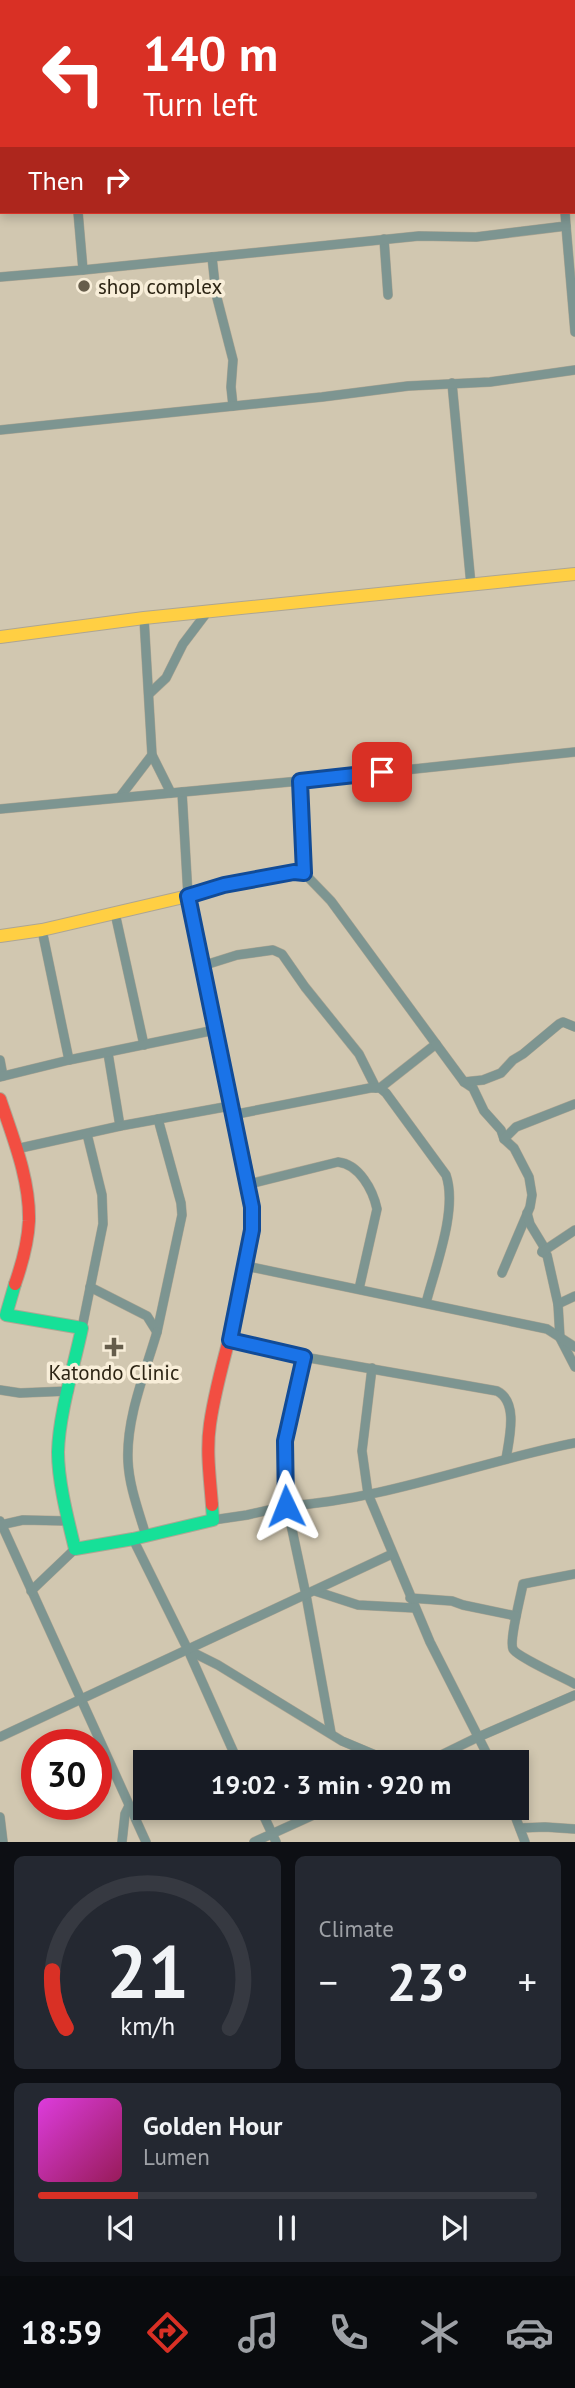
<!DOCTYPE html>
<meta charset="utf-8">
<style>
body{margin:0;font-family:"PT Sans",sans-serif;background:#242831;color:#f1f3f6;height:100vh;display:flex;flex-direction:column;font-size:26px;white-space:nowrap}
*{box-sizing:border-box;margin:0}
p{font-size:23px;color:#9ea1a6}
.icon{flex:none;width:38px;height:38px;fill:none;stroke:currentColor;stroke-width:2;stroke-linecap:round;stroke-linejoin:round}
.map{position:relative;height:1842px;overflow:hidden}
.side{display:flex;flex-direction:column;gap:14px;padding:14px;background:#0d0f14;flex:1}
.side>*{flex:none}
.hud{position:absolute;left:0px;top:0px;width:576px;height:214px;box-shadow:0 4px 10px #0003;background:#d93025;color:#fff;overflow:hidden}
.speed{position:absolute;left:21px;top:1729px;display:flex;gap:14px;font-size:35px;font-weight:700;text-align:center}
.speed>*{display:grid;place-content:center;width:91px;height:91px;border-radius:50%;background:#171b24;box-shadow:0 4px 10px #0003;line-height:1}
.speed .limit{border:10px solid #d22;background:#fff;color:#111}
.pin{position:absolute;display:grid;place-items:center;width:60px;height:60px;color:#fff;margin:-30px;border-radius:14px;box-shadow:0 4px 10px #0006}
.me{position:absolute;width:77px;margin:-38px;rotate:358deg;stroke-linejoin:round;filter:drop-shadow(0 0 5px #0008)}
.turn{display:flex;align-items:center;gap:24px;height:147px;padding:0 28px;font-size:32px}
.turn .icon{width:91px;height:91px;stroke-width:2.5}
.turn b{display:block;font-size:49px;line-height:60px}
.then{display:flex;align-items:center;height:66px;padding:0 28px;background:#0003;gap:14px;font-size:26px}
.big{font-size:52px;font-weight:600;line-height:1.1}
.side .widget{flex:1;display:flex;flex-direction:column;justify-content:center;gap:10px;min-width:0;padding:0 24px;border-radius:10px;background:#242831}
.side .dial{align-items:center;gap:0}
.dial svg{height:182px;overflow:visible;fill:none;stroke:#363941;stroke-width:7;stroke-linecap:round;text-anchor:middle}
.dial text{fill:#f1f3f6;stroke:none}
.song{display:flex;align-items:center;gap:21px}
.cover{width:84px;height:84px;border-radius:10px;background:linear-gradient(135deg,hsl(300 70% 55%),hsl(330 70% 35%))}
.played{height:7px;border-radius:4px;background:linear-gradient(90deg,#d93025 20%,#363941 20%)}
.keys{display:flex;justify-content:space-around;direction:ltr}
.heat{display:flex;justify-content:space-between;align-items:center;font-size:38px;direction:ltr}
.side .tiles{flex:1;display:grid;gap:14px;grid-template-columns:1fr 1fr}
.widget:last-child{grid-column:span 2}
.trip{position:absolute;left:133px;top:1750px;width:396px;height:70px;border-radius:0px;background:#171b24;box-shadow:0 4px 10px #0003;font-weight:600;line-height:70px;text-align:center}
.tab-bar{display:flex;height:112px;justify-content:space-around;align-items:center;background:#090b0e;color:#9ea1a6}
.tab-bar .icon{width:49px;height:49px}
.tab-bar .current{color:#d93025}
.tab-bar b{font-size:32px;color:#f1f3f6}
.map>svg:first-child{display:block}
.lines{fill:none;stroke-linecap:round;stroke-linejoin:round}
.street-casing{stroke:#aea693;stroke-width:10}
.fast-casing{stroke:#aea693;stroke-width:14}
.slow-casing{stroke:#aea693;stroke-width:14}
.jam-casing{stroke:#aea693;stroke-width:14}
.street{stroke:#7d9591;stroke-width:9}
.fast{stroke:#16e098;stroke-width:12}
.slow{stroke:#ffcf43;stroke-width:12}
.jam{stroke:#f24e42;stroke-width:12}
.route-casing{stroke:#114b97;stroke-width:18}
.route{stroke:#1a73e8;stroke-width:12}
.poi-dot{fill:#665d4b;stroke:#f8eed9;stroke-width:2.5}
.labels{text-anchor:middle;dominant-baseline:central;stroke-width:7;stroke-linejoin:round;paint-order:stroke}
.poi-label{font-size:21px;fill:#2c2414;stroke:#f8eed9;text-anchor:start}
</style>
<div class="map">
<svg width="575" height="1842" viewBox="0 0 575 1842">
<rect width="100%" height="100%" fill="#d1c7b0"/>
<g class="lines">
<g class="street-casing">
<g id="street">
<path d="M 566,226 L 575,332"/>
<path d="M 384,239 L 388,295"/>
<path d="M 212,257 L 216,294 L 233,360 L 231,387 L 233,406"/>
<path d="M 83,270 L 419,236 L 476,237 L 566,226 L 565,212"/>
<path d="M 0,277 L 83,270 L 78,212"/>
<path d="M 452,383 L 471,585"/>
<path d="M 0,430 L 322,397 L 408,386 L 490,382 L 575,370"/>
<path d="M 150,693 L 166,678 L 183,644 L 208,611"/>
<path d="M 152,755 L 171,793"/>
<path d="M 300,781 L 304,873"/>
<path d="M 182,792 L 188,896 L 224,885 L 294,872 L 304,873 L 331,901 L 436,1044 L 380,1088"/>
<path d="M 120,797 L 152,755 L 144,618"/>
<path d="M 0,809 L 300,781 L 575,752"/>
<path d="M 115,913 L 144,1045"/>
<path d="M 42,930 L 69,1060"/>
<path d="M 202,966 L 237,955 L 273,950 L 282,954 L 305,987 L 359,1054 L 376,1088"/>
<path d="M 436,1044 L 464,1082 L 473,1088 L 484,1111 L 501,1130 L 504,1139 L 514,1148 L 529,1177 L 532,1195 L 530,1207 L 502,1273"/>
<path d="M 108,1053 L 120,1126"/>
<path d="M 0,1060 L 3,1076"/>
<path d="M 0,1077 L 69,1060 L 215,1030"/>
<path d="M 464,1082 L 483,1080 L 501,1073 L 513,1060 L 523,1054 L 559,1024 L 563,1022 L 575,1027"/>
<path d="M 232,1115 L 370,1088 L 380,1088 L 386,1093 L 446,1175 C 458,1210 435,1268 426,1303"/>
<path d="M 504,1139 L 516,1127 L 575,1104"/>
<path d="M 16,1149 L 120,1126 L 230,1106"/>
<path d="M 249,1184 L 338,1162 C 359,1164 373,1190 377,1209 L 359,1289"/>
<path d="M 527,1213 L 530,1224 L 544,1247 L 542,1252 L 547,1255 L 558,1304 L 560,1338 L 575,1367"/>
<path d="M 542,1252 L 575,1230"/>
<path d="M 246,1266 L 547,1329 L 575,1347"/>
<path d="M 90,1287 L 147,1316 L 157,1332 L 182,1215 L 181,1203 L 158,1119"/>
<path d="M 558,1304 L 575,1296"/>
<path d="M 82,1328 L 103,1224 L 102,1195 L 87,1134"/>
<path d="M 230,1340 L 304,1357 L 497,1391 C 519,1402 509,1439 506,1459"/>
<path d="M 372,1368 L 362,1451 L 368,1494 L 430,1642 L 491,1762"/>
<path d="M 0,1390 L 20,1393 L 69,1391"/>
<path d="M 213,1520 L 247,1515 L 287,1506 L 285,1441 L 304,1357"/>
<path d="M 0,1521 L 146,1842"/>
<path d="M 0,1525 L 23,1520 L 68,1521"/>
<path d="M 146,1536 C 139,1512 129,1486 128,1461 C 126,1418 145,1373 157,1332"/>
<path d="M 133,1539 L 188,1650 L 218,1665 L 342,1741 L 392,1762"/>
<path d="M 575,1574 L 523,1584 C 521,1595 509,1641 513,1649 C 516,1656 564,1678 575,1684"/>
<path d="M 31,1591 L 75,1549"/>
<path d="M 315,1591 L 358,1605 L 415,1608"/>
<path d="M 410,1598 L 452,1601 L 463,1605 L 516,1616"/>
<path d="M 188,1650 L 238,1762"/>
<path d="M 331,1733 L 306,1595 L 287,1506 C 385,1500 479,1462 575,1443"/>
<path d="M 0,1737 L 392,1554"/>
<path d="M 427,1762 L 476,1738 L 575,1695"/>
<path d="M 260,1808 L 276,1842"/>
<path d="M 512,1808 L 525,1842"/>
<path d="M 0,1817 L 3,1842"/>
<path d="M 520,1828 L 545,1827 L 575,1829"/>
<path d="M 122,1842 L 125,1814 L 129,1806"/>
<path d="M 254,1842 L 329,1808"/>
</g>
</g>
<g class="fast-casing">
<path id="fast" d="M 15,1284 L 6,1315 L 82,1328 C 74,1366 59,1414 58,1452 C 58,1482 68,1520 75,1549 L 133,1539 L 213,1520 L 212,1505"/>
</g>
<g class="slow-casing">
<g id="slow">
<path d="M 0,637 L 144,618 L 575,574"/>
<path d="M 0,936 L 42,930 L 188,896 L 230,1098"/>
</g>
</g>
<g class="jam-casing">
<g id="jam">
<path d="M 574,80 L 575,80"/>
<path d="M 0,139 L 2,138"/>
<path d="M 0,1099 C 13,1138 30,1179 29,1221 C 28,1242 22,1264 15,1284"/>
<path d="M 212,1505 C 210,1478 206,1451 210,1424 C 219,1360 245,1300 251,1235 C 255,1190 239,1142 230,1098"/>
</g>
</g>
<use href="#street" class="street"/>
<use href="#fast" class="fast"/>
<use href="#slow" class="slow"/>
<use href="#jam" class="jam"/>
</g>
<g class="lines">
<g class="route-casing">
<path id="route" d="M 286,1506 L 285,1441 L 304,1357 L 230,1340 L 252,1230 L 252,1207 L 188,896 L 224,885 L 294,872 L 304,873 L 300,781 L 382,772"/>
</g>
<use href="#route" class="route"/>
</g>
<g class="poi-dot">
<circle cx="84" cy="286" r="7"/>
<path d="M110.5 1336.5h7v7h7v7h-7v7h-7v-7h-7v-7h7z"/>
</g>
<g class="labels">
<g class="poi-label">
<text x="98" y="286">shop complex</text>
<text x="114" y="1372" text-anchor="middle">Katondo Clinic</text>
</g>
</g>
</svg>
<div class="speed"><div class="limit">30</div></div>
<div class="pin" style="left:382px;top:772px;background:#d93025"><svg class="icon" aria-label="arrive" viewBox="0 0 24 24"><path d="M6 21V4h12l-3 4 3 4H6"/></svg></div>
<svg class="me" style="left:286px;top:1506px" viewBox="-20 -20 40 40"><path d="M0-17L14 15 0 8-14 15z" fill="#1a73e8" stroke="#fff" stroke-width="4"/></svg>
<div class="trip">19:02 · 3 min · 920 m</div>
<div class="hud">
<div class="turn"><svg class="icon" aria-label="left" viewBox="0 0 24 24"><path d="M17 20v-9H6M10 6l-5 5 5 5"/></svg><div><b>140 m</b>Turn left</div></div>
<div class="then">Then<svg class="icon" aria-label="right" viewBox="0 0 24 24"><path d="M7 20v-9h11M14 6l5 5-5 5"/></svg></div>
</div>
</div>
<section class="side">
<div class="tiles">
<div class="widget dial"><svg viewBox="0 0 100 80">
<path d="M14 69A42 42 0 1 1 86 69"/>
<path d="M14 69A42 42 0 0 1 8 44" stroke="#d93025"/>
<text x="50" y="56" font-size="32" font-weight="700">21</text>
<text x="50" y="72" font-size="11">km/h</text>
</svg></div>
<div class="widget"><p>Climate</p>
<div class="heat"><a>−</a><b class="big">23°</b><a>+</a></div>
</div>
<div class="widget">
<div class="song"><i class="cover"></i><div><b>Golden Hour</b><p>Lumen</p></div></div>
<div class="played"></div>
<div class="keys"><svg class="icon" aria-label="previous" viewBox="0 0 24 24"><path d="M18 5L8 12l10 7zM5 5v14"/></svg><svg class="icon" aria-label="pause" viewBox="0 0 24 24"><path d="M8 5v14M16 5v14"/></svg><svg class="icon" aria-label="next" viewBox="0 0 24 24"><path d="M6 5l10 7-10 7zM19 5v14"/></svg></div>
</div>
</div>
</section>
<nav class="tab-bar">
<b>18:59</b>
<svg class="icon current" aria-label="directions" viewBox="0 0 24 24"><path d="M12 3l9 9-9 9-9-9zM9 14v-3h6M13 9l2 2-2 2"/></svg>
<svg class="icon" aria-label="music" viewBox="0 0 24 24"><path d="M9 18V5l10-2v13"/><circle cx="6" cy="18" r="3"/><circle cx="16" cy="16" r="3"/></svg>
<svg class="icon" aria-label="phone" viewBox="0 0 24 24"><path d="M5 4h4l2 5-3 2q2 4 5 5l2-3 5 2v4C11 20 4 13 5 4z"/></svg>
<svg class="icon" aria-label="climate" viewBox="0 0 24 24"><path d="M12 3v18M4 7l16 10M4 17L20 7"/></svg>
<svg class="icon" aria-label="car" viewBox="0 0 24 24"><path d="M5 17H2v-5l4-1 3-4h7l3 4 3 1v5h-3M9 17h6M6 11h13"/><circle cx="7" cy="17" r="2"/><circle cx="17" cy="17" r="2"/></svg>
</nav>
